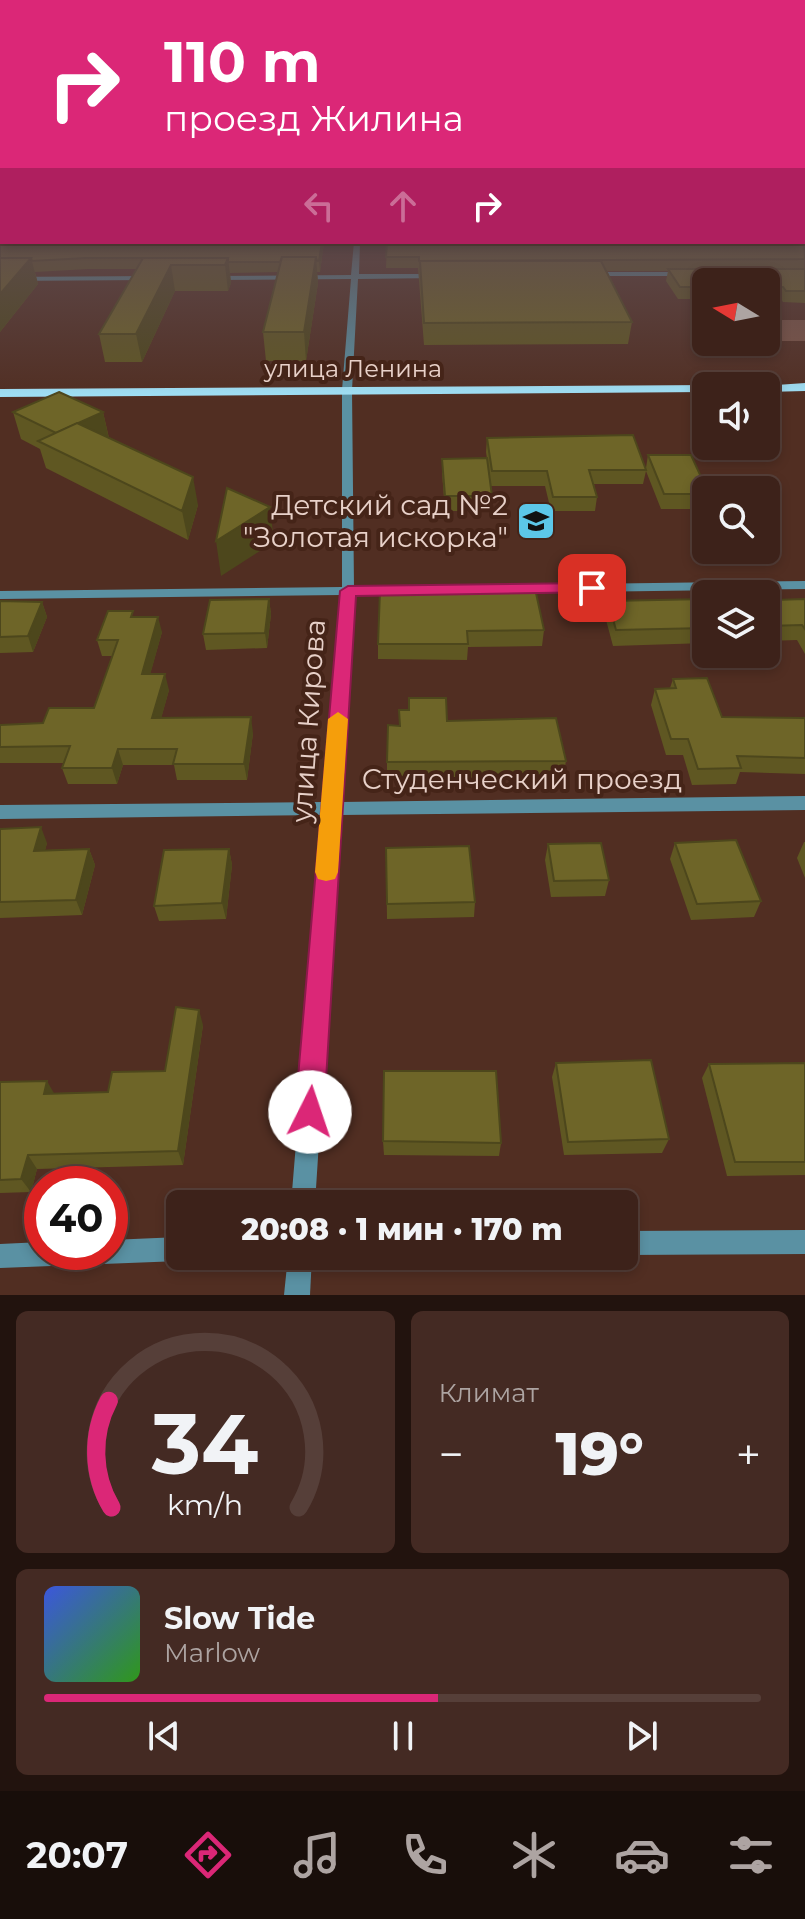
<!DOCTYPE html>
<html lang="ru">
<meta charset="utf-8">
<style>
body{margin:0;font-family:Montserrat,sans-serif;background:#442a23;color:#f1f3f6;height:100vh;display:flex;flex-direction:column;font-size:30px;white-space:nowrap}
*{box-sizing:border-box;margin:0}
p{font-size:26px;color:#ada4a2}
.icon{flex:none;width:44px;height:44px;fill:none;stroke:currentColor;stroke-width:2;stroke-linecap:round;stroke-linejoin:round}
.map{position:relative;height:1295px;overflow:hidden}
.sheet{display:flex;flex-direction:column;gap:16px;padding:16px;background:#22130e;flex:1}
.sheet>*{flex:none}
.banner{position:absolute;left:0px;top:0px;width:806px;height:244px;box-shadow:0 4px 12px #0003,0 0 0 2px #563f39;background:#db2777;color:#fff;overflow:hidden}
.needle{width:52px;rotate:280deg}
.controls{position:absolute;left:692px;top:268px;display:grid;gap:16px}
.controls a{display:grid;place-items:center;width:88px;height:88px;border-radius:12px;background:#3d221a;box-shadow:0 4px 12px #0003,0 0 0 2px #563f39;font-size:40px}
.speed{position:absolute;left:24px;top:1166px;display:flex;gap:16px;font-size:40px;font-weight:700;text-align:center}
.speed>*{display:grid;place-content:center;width:104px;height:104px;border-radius:50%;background:#3d221a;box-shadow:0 4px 12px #0003,0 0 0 2px #563f39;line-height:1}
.speed .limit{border:12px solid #d22;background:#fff;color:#111}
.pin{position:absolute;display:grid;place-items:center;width:68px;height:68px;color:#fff;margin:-34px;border-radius:16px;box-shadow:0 4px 12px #0006}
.me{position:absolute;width:88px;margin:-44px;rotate:4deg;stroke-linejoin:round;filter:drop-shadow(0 0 6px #0008)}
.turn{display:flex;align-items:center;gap:28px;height:168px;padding:0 32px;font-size:36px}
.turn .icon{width:104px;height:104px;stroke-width:2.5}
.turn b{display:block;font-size:56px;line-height:68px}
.lanes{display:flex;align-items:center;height:76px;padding:0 32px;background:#0003;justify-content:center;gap:40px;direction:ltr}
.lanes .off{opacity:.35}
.big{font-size:60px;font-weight:800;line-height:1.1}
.sheet .tile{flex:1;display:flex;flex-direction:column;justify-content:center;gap:12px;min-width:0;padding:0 28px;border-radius:12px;background:#442a23}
.sheet .dial{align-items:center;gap:0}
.dial svg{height:208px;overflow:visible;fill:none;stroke:#563f39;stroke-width:7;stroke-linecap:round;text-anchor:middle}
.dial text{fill:#f1f3f6;stroke:none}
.song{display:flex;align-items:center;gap:24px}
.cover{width:96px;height:96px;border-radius:12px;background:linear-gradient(135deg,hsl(230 70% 55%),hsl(110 70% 35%))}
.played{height:8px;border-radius:4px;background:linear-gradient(90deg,#db2777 55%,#563f39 55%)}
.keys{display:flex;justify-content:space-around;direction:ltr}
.heat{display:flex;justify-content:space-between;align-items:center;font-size:44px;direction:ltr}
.sheet .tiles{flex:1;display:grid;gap:16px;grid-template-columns:1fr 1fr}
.tile:last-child{grid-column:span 2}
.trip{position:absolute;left:166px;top:1190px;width:472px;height:80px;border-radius:12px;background:#3d221a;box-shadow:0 4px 12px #0003,0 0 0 2px #563f39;font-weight:800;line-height:80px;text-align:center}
.tab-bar{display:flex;height:128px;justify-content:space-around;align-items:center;background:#180e0a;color:#ada4a2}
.tab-bar .icon{width:56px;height:56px}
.tab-bar .current{color:#db2777}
.tab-bar b{font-size:36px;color:#f1f3f6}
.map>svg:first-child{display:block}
.green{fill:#7c5547}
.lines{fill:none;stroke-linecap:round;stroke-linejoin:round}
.minor{fill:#5a91a3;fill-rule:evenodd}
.major{fill:#a1e3f9;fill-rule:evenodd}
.wall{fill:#5f5722}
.shaded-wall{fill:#4d471c}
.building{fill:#6e6528;stroke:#4d471c;stroke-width:2}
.route{fill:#db2777;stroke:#8e194d;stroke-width:2}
.slow{fill:#f59e0b}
.labels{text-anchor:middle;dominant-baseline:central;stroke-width:8;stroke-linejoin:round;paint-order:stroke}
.far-street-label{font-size:24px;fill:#e8d1c9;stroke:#452418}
.poi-label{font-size:28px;fill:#e8d1c9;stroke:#452418;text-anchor:end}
.street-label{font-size:28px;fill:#e8d1c9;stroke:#452418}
</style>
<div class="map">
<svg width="805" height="1295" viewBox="0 0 805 1295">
<rect width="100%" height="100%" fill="#512e22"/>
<rect class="green" x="766" y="320" width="39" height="21"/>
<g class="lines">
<g class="minor">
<path d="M 354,242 L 360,242 L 359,274 L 437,274 L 441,276 L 437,278 L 358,279 L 352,390 L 354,587 L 805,581 L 805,589 L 354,595 L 341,802 L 805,796 L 805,810 L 340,815 L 315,1204 L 291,1204 L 323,815 L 0,819 L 0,805 L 324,802 L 341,595 L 0,599 L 0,591 L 342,587 L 342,390 L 351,279 L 213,280 L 209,278 L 213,276 L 351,275 Z"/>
<path d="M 586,272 L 685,272 L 689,274 L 685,276 L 586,276 Z"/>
<path d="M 152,276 L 152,280 L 149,280 L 0,281 L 0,277 Z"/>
<path d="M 805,1230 L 805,1254 L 624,1255 L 624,1231 Z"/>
<path d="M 180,1237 L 180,1256 L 189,1256 L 180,1261 L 0,1268 L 0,1244 L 42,1242 L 42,1252 L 110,1252 L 110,1240 Z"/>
<path d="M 288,1256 L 312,1256 L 310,1295 L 284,1295 Z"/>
</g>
<g class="major">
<path d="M 805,383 L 805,391 L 766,392 L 766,386 L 761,386 Z"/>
<path d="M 711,385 L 706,386 L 706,392 L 0,397 L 0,389 Z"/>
</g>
</g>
<g class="wall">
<path d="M 0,220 L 2,242 L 324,242 L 320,272 L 317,272 L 318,283 L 306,361 L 266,361 L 263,332 L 278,272 L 230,273 L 231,283 L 228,291 L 175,291 L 142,362 L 105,362 L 99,334 L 137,269 L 88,269 L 35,272 L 38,284 L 0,332 Z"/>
<path d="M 804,220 L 805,303 L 783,302 L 780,298 L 766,299 L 766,282 L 706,282 L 706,299 L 678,299 L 666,281 L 668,271 L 607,271 L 632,322 L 628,344 L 424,345 L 418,268 L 386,268 L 387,242 L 804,242 Z"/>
<path d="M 13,412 L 103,412 L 109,438 L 198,505 L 188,540 L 46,468 L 40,449 L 21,439 Z"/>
<path d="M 487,438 L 646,468 L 648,455 L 706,490 L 706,509 L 661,509 L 646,471 L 643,484 L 594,484 L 597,497 L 595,511 L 551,511 L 545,486 L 491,486 L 486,452 Z"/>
<path d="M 442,459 L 492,496 L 491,511 L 445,511 L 442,473 Z"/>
<path d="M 768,589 L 774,600 L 805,599 L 805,654 L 797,640 L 766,641 L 766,594 L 740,594 L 741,590 Z"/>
<path d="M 536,593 L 544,630 L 542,646 L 468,647 L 467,660 L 378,659 L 378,644 Z"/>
<path d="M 269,599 L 271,614 L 267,648 L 206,650 L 203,634 Z"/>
<path d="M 706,599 L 706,643 L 613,646 L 605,616 L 608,601 Z"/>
<path d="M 0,601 L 42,602 L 47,617 L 33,652 L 0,653 Z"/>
<path d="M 134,617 L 162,632 L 150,674 L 169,690 L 161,718 L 253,733 L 247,780 L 177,780 L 174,765 L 123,765 L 117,784 L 68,784 L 62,768 L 64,763 L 0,763 L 0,725 L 43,723 L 94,708 L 113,656 L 102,656 L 97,640 Z"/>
<path d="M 673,679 L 722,717 L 805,718 L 805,774 L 740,772 L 736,784 L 692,785 L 683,755 L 666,755 L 651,705 L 655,689 L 670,688 Z"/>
<path d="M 447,721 L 566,761 L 563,777 L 387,778 L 387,762 L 399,726 Z"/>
<path d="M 0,829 L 47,843 L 45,850 L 89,849 L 95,865 L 82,915 L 0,918 Z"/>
<path d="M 804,842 L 805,842 L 805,878 L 797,858 Z"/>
<path d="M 675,843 L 761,901 L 754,917 L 691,920 L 670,859 Z"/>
<path d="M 548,844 L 609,880 L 605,896 L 551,897 L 545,860 Z"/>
<path d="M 386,848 L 475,902 L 474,917 L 387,919 Z"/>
<path d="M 229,849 L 232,865 L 226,919 L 159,921 L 154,906 Z"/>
<path d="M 203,1025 L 183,1165 L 37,1169 L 31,1192 L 0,1193 L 0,1082 L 54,1093 L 108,1092 L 165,1071 Z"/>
<path d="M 556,1063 L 669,1139 L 662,1153 L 564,1155 L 552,1077 Z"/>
<path d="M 805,1063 L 805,1175 L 727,1176 L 702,1078 L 709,1064 Z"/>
<path d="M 383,1141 L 501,1143 L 499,1156 L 384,1155 Z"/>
</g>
<g class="shaded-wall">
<path d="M 322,242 L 324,242 L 320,272 L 319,261 Z"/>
<path d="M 316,257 L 318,283 L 306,361 L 304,332 Z"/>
<path d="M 31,258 L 38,284 L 0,332 L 0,294 Z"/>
<path d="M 228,258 L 231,283 L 228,291 L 225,265 Z"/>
<path d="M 171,265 L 175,291 L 142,362 L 136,334 Z"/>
<path d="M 103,412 L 109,439 L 56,433 Z"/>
<path d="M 193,477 L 198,505 L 188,540 L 182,511 Z"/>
<path d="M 270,507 L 274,542 L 221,576 L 216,541 Z"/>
<path d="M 269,599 L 271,614 L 267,648 L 265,633 Z"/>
<path d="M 42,602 L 47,617 L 33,652 L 28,636 Z"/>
<path d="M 158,617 L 162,632 L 146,690 L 142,674 Z"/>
<path d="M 165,674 L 169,690 L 157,734 L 152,718 Z"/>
<path d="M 251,717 L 253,733 L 247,780 L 244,764 Z"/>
<path d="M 118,749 L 123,765 L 117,784 L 112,768 Z"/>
<path d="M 41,827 L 47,843 L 41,867 L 34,851 Z"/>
<path d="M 89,849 L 95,865 L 82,915 L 76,900 Z"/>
<path d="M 229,849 L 232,865 L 226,919 L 222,903 Z"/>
<path d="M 199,1010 L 203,1025 L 183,1165 L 178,1151 Z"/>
<path d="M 47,1081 L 55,1095 L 44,1094 Z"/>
<path d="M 28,1155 L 37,1169 L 31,1192 L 21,1179 Z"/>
</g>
<g class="building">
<path d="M 0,220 L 2,220 L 2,242 L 322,242 L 319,261 L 317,261 L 316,257 L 282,257 L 280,262 L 228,262 L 228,258 L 85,258 L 32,261 L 31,258 L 0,258 Z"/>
<path d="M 804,239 L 805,259 L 419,261 L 419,257 L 386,257 L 387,242 L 804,242 Z"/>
<path d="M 282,257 L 316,257 L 304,332 L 263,332 Z"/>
<path d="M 0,258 L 31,258 L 0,294 Z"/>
<path d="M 143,258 L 228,258 L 225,265 L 171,265 L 136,334 L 99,334 Z"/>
<path d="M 420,261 L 601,261 L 632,322 L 424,323 Z"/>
<path d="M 668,269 L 805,269 L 805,291 L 786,291 L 783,287 L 766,287 L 766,282 L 706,282 L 706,287 L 680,287 Z"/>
<path d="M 59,392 L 103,412 L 56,433 L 13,412 Z"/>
<path d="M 77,423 L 193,477 L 182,511 L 38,441 Z"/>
<path d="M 633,435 L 646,470 L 589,470 L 597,497 L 553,497 L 547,471 L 492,471 L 487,438 Z"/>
<path d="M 648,455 L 691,455 L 707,490 L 706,490 L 706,494 L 664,494 Z"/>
<path d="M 487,458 L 492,496 L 445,496 L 442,459 Z"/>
<path d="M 227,488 L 270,507 L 216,541 Z"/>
<path d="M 768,589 L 774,600 L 805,599 L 805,629 L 802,625 L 766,626 L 766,594 L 743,594 L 741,590 Z"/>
<path d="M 380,591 L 536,593 L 544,630 L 467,631 L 468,644 L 378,644 Z"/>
<path d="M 269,599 L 265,633 L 203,634 L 210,600 Z"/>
<path d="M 706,599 L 706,628 L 616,630 L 608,601 Z"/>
<path d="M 0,601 L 42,602 L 28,636 L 0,637 Z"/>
<path d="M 108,611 L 133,611 L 131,617 L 158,617 L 142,674 L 165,674 L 152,718 L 251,717 L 244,764 L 173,764 L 177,749 L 118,749 L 112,768 L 62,768 L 70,746 L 0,747 L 0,725 L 43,723 L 49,708 L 94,708 L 118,640 L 97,640 Z"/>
<path d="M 707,678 L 722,717 L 805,718 L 805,758 L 737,756 L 741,768 L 698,769 L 688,739 L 671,739 L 655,689 L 676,688 L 673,679 Z"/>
<path d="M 409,698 L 446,698 L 447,721 L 556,718 L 566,761 L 387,762 L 388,725 L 400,726 L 399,710 L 409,710 Z"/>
<path d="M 41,827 L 34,851 L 89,849 L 76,900 L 0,902 L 0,829 Z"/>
<path d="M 736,840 L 761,901 L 697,904 L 675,843 Z"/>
<path d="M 601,843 L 609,880 L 554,881 L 548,844 Z"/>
<path d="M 469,846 L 475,902 L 387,904 L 386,848 Z"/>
<path d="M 229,849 L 222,903 L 154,906 L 164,850 Z"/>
<path d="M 176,1007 L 199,1010 L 178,1151 L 28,1155 L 21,1179 L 0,1180 L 0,1082 L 47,1081 L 44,1094 L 108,1092 L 112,1072 L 165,1071 Z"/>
<path d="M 651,1060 L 669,1139 L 568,1142 L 556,1063 Z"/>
<path d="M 805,1063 L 805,1162 L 735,1162 L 709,1064 Z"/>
<path d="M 384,1071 L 496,1071 L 501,1143 L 383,1141 Z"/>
</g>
<linearGradient id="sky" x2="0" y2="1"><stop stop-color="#2d1913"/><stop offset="0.55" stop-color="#5f4c4f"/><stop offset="1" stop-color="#5f4c4f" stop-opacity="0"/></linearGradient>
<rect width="805" height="401" fill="url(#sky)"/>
<path class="route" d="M 592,583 L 600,588 L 598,592 L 356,596 L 324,1112 L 320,1122 L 310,1127 L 300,1122 L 295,1112 L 340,591 L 348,586 Z"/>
<path class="slow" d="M 338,712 L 348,719 L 338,872 L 335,879 L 326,881 L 318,879 L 315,872 L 328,719 Z"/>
<defs>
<g id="school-square" transform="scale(2)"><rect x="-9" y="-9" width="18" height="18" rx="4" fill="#5cc7e8" stroke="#452418"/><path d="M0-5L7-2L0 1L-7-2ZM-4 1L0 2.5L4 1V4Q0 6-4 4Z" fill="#111"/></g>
</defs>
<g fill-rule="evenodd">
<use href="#school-square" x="536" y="521"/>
</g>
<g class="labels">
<g class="far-street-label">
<text x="353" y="368">улица Ленина</text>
</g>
<g class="poi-label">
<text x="508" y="505">Детский сад №2<tspan x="508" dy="32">"Золотая искорка"</tspan></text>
</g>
<g class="street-label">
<text transform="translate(308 721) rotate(-86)">улица Кирова</text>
<text x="522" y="779">Студенческий проезд</text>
</g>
</g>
</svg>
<div class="controls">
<a><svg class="needle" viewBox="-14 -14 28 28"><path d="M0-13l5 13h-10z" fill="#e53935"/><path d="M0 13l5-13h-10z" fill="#ada4a2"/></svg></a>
<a><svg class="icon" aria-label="sound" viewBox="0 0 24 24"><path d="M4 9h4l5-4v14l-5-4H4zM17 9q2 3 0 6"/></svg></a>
<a><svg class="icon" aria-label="search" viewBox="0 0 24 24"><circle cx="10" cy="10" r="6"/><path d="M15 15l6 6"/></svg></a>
<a><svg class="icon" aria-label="layers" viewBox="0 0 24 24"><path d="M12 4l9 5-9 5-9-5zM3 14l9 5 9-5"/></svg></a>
</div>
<div class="speed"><div class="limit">40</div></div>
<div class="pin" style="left:592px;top:588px;background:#d93025"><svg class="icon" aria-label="arrive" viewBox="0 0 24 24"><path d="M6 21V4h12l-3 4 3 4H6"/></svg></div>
<svg class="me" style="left:310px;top:1112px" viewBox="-20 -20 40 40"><circle r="19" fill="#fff"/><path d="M0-13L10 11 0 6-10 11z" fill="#db2777"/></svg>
<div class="trip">20:08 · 1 мин · 170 m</div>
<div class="banner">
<div class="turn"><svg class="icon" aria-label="right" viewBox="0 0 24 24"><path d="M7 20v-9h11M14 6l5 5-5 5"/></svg><div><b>110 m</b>проезд Жилина</div></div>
<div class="lanes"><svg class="icon off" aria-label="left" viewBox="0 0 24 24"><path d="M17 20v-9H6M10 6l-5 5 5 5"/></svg><svg class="icon off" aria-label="ahead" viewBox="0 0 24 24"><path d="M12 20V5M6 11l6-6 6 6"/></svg><svg class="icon" aria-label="right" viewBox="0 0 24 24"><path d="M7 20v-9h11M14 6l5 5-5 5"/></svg></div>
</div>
</div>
<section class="sheet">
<div class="tiles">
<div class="tile dial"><svg viewBox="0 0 100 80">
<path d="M14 69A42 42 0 1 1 86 69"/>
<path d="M14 69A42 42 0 0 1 13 28" stroke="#db2777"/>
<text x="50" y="56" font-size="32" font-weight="700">34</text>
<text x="50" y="72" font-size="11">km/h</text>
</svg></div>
<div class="tile"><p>Климат</p>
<div class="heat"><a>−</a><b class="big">19°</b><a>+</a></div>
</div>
<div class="tile">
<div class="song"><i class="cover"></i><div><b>Slow Tide</b><p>Marlow</p></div></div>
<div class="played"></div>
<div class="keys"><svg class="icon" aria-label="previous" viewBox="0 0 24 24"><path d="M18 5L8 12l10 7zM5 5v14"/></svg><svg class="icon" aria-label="pause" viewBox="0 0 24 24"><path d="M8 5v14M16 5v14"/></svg><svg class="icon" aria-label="next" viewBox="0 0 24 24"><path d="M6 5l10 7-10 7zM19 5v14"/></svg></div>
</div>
</div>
</section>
<nav class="tab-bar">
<b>20:07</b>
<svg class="icon current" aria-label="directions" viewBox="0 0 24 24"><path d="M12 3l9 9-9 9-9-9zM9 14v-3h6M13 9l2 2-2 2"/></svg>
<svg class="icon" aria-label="music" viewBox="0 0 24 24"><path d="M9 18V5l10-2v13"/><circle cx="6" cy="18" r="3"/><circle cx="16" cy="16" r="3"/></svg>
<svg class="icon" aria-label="phone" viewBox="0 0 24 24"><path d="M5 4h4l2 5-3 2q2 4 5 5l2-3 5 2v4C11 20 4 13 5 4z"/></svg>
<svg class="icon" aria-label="climate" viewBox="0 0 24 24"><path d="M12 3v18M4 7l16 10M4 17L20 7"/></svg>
<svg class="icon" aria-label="car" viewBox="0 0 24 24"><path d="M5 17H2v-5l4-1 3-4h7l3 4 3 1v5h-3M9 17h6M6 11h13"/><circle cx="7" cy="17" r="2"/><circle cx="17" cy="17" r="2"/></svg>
<svg class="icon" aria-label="filters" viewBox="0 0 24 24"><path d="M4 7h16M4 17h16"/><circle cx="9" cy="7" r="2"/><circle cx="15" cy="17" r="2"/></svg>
</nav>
